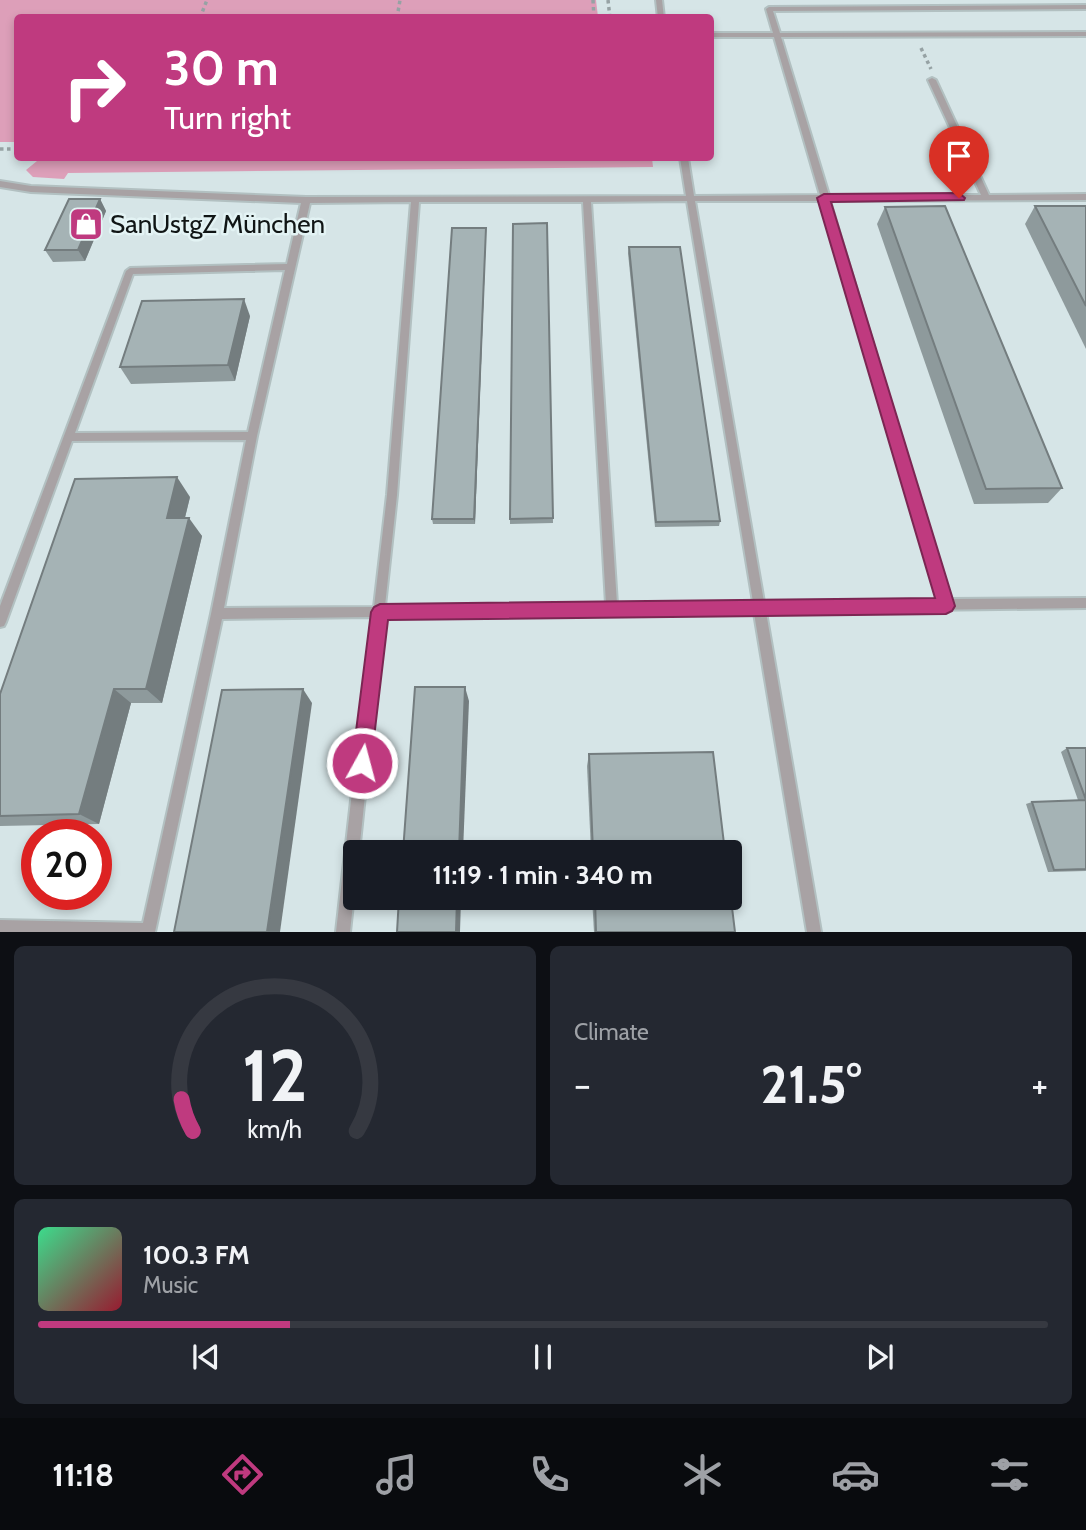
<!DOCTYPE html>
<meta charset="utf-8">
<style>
body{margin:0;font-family:Cabin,sans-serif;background:#242831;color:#f1f3f6;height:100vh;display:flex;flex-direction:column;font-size:26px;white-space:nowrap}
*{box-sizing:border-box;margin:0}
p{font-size:23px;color:#9ea1a6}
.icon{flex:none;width:38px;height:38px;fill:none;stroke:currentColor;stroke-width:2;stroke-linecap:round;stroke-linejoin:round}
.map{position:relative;height:932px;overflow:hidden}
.details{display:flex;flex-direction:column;gap:14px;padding:14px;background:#0d0f14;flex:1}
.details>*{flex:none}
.guide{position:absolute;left:14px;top:14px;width:700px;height:147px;border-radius:7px;box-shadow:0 4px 10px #0003;background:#bf3a7f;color:#fff;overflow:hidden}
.speed{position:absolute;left:21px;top:819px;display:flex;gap:14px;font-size:35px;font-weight:700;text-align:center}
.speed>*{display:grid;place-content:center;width:91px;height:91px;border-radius:50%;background:#171b24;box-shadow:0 4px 10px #0003;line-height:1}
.speed .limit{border:10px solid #d22;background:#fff;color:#111}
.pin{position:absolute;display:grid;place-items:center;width:60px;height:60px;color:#fff;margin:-72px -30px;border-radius:50% 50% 50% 0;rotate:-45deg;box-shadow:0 0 7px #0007}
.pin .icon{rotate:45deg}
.me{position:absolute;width:77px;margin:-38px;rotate:7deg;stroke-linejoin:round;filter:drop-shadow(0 0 5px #0008)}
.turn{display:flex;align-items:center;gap:24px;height:147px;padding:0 35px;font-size:32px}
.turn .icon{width:91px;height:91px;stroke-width:2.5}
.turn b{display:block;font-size:49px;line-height:60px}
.big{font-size:52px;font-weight:800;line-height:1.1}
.details .widget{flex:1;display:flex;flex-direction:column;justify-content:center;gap:10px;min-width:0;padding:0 24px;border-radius:10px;background:#242831}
.details .dial{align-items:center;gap:0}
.dial svg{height:182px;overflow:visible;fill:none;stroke:#363941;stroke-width:7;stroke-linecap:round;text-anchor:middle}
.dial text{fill:#f1f3f6;stroke:none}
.song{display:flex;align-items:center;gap:21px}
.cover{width:84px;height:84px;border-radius:10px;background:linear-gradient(135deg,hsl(150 70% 55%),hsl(350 70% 35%))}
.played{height:7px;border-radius:4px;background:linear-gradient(90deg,#bf3a7f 25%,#363941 25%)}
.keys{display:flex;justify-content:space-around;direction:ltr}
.heat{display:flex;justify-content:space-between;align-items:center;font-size:38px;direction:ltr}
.details .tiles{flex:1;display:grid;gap:14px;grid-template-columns:1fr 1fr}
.widget:last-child{grid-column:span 2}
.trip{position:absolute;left:343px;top:840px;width:399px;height:70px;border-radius:7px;background:#171b24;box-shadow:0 4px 10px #0003;font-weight:800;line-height:70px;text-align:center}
.menu{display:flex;height:112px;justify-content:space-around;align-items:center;background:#090b0e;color:#9ea1a6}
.menu .icon{width:49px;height:49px}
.menu .active{color:#bf3a7f}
.menu b{font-size:32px;color:#f1f3f6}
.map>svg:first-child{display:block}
.green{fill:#dd9fb9}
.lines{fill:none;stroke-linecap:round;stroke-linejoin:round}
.service-casing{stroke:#b2c0c1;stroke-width:4}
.path{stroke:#96a2a4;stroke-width:3.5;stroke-dasharray:3.5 3.5;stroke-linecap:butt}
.service{fill:#a8a2a4;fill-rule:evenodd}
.wall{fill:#8e9a9c}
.shaded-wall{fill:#747d7f}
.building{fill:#a5b3b5;stroke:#747d7f;stroke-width:2}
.route{fill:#bf3a7f;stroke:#7c2653;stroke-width:2}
.labels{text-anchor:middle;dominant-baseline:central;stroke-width:5;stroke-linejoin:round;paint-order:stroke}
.poi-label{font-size:26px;fill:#101515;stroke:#e3f3f4;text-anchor:start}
</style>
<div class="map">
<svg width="1086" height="932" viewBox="0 0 1086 932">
<rect width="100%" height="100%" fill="#d6e5e7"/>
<g class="green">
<path d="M 0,0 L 596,0 L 598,17 L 18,18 L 17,142 L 0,142 Z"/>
<path d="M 54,158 L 652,158 L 653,167 L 68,173 L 64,179 L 33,177 L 26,170 L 37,161 Z"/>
</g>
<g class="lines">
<g class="service-casing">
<g id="service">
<path d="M 656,0 L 662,0 L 664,18 L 658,18 Z"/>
<path d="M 1086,5 L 1086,9 L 773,11 L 780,33 L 1086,32 L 1086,36 L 781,37 L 829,195 L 981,195 L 928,80 L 932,78 L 936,80 L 989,195 L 1086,194 L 1086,200 L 830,201 L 950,599 L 1086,598 L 1086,608 L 766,612 L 821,932 L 807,932 L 754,613 L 384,617 L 359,852 L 355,852 L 355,885 L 350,932 L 336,932 L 372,617 L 222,619 L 155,932 L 0,932 L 0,920 L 143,923 L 211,614 L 246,440 L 72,441 L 6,622 L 4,626 L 0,627 L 0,606 L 126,271 L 130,268 L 287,264 L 301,203 L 31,192 L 0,187 L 0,181 L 31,186 L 306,197 L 686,196 L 680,158 L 688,158 L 694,196 L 820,195 L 774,37 L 710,37 L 710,33 L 773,33 L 766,9 L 769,7 ZM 687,201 L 753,602 L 617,604 L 591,202 ZM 695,201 L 822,201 L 938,600 L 764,602 ZM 411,202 L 387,495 L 374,607 L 224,608 L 257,436 L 310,203 ZM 419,202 L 583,202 L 606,604 L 385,606 L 397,495 ZM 285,270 L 248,432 L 75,433 L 133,274 Z"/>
</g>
</g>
<g class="path">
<path d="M 593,0 L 594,18"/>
<path d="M 608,0 L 610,18"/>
<path d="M 200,18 L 207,0"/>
<path d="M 397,18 L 400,0"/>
<path d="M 921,48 L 931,69"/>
<path d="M 0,149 L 18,149"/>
</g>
<use href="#service" class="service"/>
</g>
<g class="wall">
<path d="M 100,199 L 106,211 L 85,261 L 53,262 L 45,250 Z"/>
<path d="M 1035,206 L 1086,206 L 1086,349 L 1025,224 Z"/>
<path d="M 885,207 L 1062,488 L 1048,503 L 974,504 L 877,224 Z"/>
<path d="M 547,223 L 553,523 L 510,524 L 510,519 Z"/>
<path d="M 486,234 L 475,524 L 433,524 L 432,519 Z"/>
<path d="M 629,247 L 720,521 L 719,526 L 655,527 L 628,253 Z"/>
<path d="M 250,316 L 235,381 L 131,384 L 120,367 Z"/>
<path d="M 190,497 L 185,518 L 202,536 L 162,703 L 131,703 L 99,824 L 0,826 L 0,694 Z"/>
<path d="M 1067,748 L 1086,748 L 1086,871 L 1048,872 L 1026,804 L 1032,802 L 1078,800 L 1061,752 Z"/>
<path d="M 589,754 L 725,852 L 591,852 L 587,766 Z"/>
<path d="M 592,898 L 730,898 L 735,932 L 594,932 Z"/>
</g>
<g class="shaded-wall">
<path d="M 100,199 L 106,211 L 85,261 L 78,250 Z"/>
<path d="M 486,228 L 486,234 L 475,524 L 474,519 Z"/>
<path d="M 244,299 L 250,316 L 235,381 L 228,365 Z"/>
<path d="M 177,477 L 190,497 L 180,537 L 167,518 Z"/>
<path d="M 189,518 L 202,536 L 162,703 L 146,689 Z"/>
<path d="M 465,687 L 469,701 L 463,852 L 459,852 Z"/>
<path d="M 114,689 L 131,703 L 99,824 L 79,814 Z"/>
<path d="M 303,689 L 312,703 L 280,932 L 267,932 Z"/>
<path d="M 457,898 L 461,898 L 460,932 L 456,932 Z"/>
</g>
<g class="building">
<path d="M 69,199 L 100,199 L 78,250 L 45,250 Z"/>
<path d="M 945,206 L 1062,488 L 986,489 L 885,207 Z"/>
<path d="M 1035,206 L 1086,206 L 1086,306 Z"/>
<path d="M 547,223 L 553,518 L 510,519 L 513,224 Z"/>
<path d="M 452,228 L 486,228 L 474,519 L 432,519 Z"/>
<path d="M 629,247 L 680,247 L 720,521 L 656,522 Z"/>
<path d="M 244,299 L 228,365 L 120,367 L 142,301 Z"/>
<path d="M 177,477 L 167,518 L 189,518 L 146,689 L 114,689 L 79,814 L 0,816 L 0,694 L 75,479 Z"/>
<path d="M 415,687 L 465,687 L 459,852 L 403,852 Z"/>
<path d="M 303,689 L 267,932 L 174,932 L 222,690 Z"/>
<path d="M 1067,748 L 1086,748 L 1086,869 L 1054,870 L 1032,802 L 1086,800 Z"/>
<path d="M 713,752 L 725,852 L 593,852 L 589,754 Z"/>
<path d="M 730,891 L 735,932 L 596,932 L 595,898 L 730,898 Z"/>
<path d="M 399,898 L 457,898 L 456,932 L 397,932 Z"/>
</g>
<path class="route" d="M 959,193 L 965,198 L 964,200 L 831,202 L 955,606 L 952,611 L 946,614 L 388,620 L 371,763 L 368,770 L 362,772 L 355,770 L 352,763 L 371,612 L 374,607 L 380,604 L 935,598 L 817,198 L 824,194 Z"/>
<defs>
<g id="shop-square" transform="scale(1.75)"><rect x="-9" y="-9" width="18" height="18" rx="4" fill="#bf3a7f" stroke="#e3f3f4"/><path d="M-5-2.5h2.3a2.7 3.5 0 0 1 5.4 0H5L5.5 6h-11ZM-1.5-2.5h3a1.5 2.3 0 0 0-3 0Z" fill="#fff"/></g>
</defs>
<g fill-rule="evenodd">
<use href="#shop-square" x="86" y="224"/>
</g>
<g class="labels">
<g class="poi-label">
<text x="110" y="224">SanUstgZ München</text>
</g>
</g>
</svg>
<div class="speed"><div class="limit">20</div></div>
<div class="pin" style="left:959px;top:198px;background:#d93025"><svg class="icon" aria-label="arrive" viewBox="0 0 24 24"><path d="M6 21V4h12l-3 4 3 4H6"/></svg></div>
<svg class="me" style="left:362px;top:763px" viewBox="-20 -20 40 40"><circle r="17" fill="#bf3a7f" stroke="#fff" stroke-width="3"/><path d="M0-11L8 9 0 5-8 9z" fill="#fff"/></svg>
<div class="trip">11:19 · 1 min · 340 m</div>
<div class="guide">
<div class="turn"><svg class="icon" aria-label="right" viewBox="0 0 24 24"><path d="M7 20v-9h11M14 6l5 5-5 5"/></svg><div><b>30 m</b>Turn right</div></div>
</div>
</div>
<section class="details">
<div class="tiles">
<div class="widget dial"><svg viewBox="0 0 100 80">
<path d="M14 69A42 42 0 1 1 86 69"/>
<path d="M14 69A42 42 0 0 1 9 55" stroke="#bf3a7f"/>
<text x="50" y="56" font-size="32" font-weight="700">12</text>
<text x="50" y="72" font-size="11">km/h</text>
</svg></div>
<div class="widget"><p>Climate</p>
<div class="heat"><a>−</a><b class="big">21.5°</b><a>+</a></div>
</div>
<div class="widget">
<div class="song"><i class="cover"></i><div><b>100.3 FM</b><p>Music</p></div></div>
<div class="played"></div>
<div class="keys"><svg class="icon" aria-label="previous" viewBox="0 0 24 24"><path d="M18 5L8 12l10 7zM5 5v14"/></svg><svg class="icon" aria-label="pause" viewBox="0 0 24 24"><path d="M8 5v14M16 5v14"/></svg><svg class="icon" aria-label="next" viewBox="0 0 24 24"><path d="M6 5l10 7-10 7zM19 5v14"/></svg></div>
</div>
</div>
</section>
<nav class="menu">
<b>11:18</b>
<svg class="icon active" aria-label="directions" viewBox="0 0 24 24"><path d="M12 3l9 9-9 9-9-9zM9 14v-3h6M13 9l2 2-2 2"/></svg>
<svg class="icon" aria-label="music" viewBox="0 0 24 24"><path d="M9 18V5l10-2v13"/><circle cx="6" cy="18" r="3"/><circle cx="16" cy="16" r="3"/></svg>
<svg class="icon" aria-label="phone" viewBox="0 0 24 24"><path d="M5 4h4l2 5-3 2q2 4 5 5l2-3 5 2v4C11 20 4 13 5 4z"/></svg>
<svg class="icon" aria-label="climate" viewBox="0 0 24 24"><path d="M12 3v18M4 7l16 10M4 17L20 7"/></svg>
<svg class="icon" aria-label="car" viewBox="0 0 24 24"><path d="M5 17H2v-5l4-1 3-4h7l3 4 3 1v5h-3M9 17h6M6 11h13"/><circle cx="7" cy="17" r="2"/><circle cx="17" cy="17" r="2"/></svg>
<svg class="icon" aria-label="filters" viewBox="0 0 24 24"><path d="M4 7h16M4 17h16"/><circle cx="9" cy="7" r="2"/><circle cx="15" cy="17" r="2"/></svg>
</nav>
